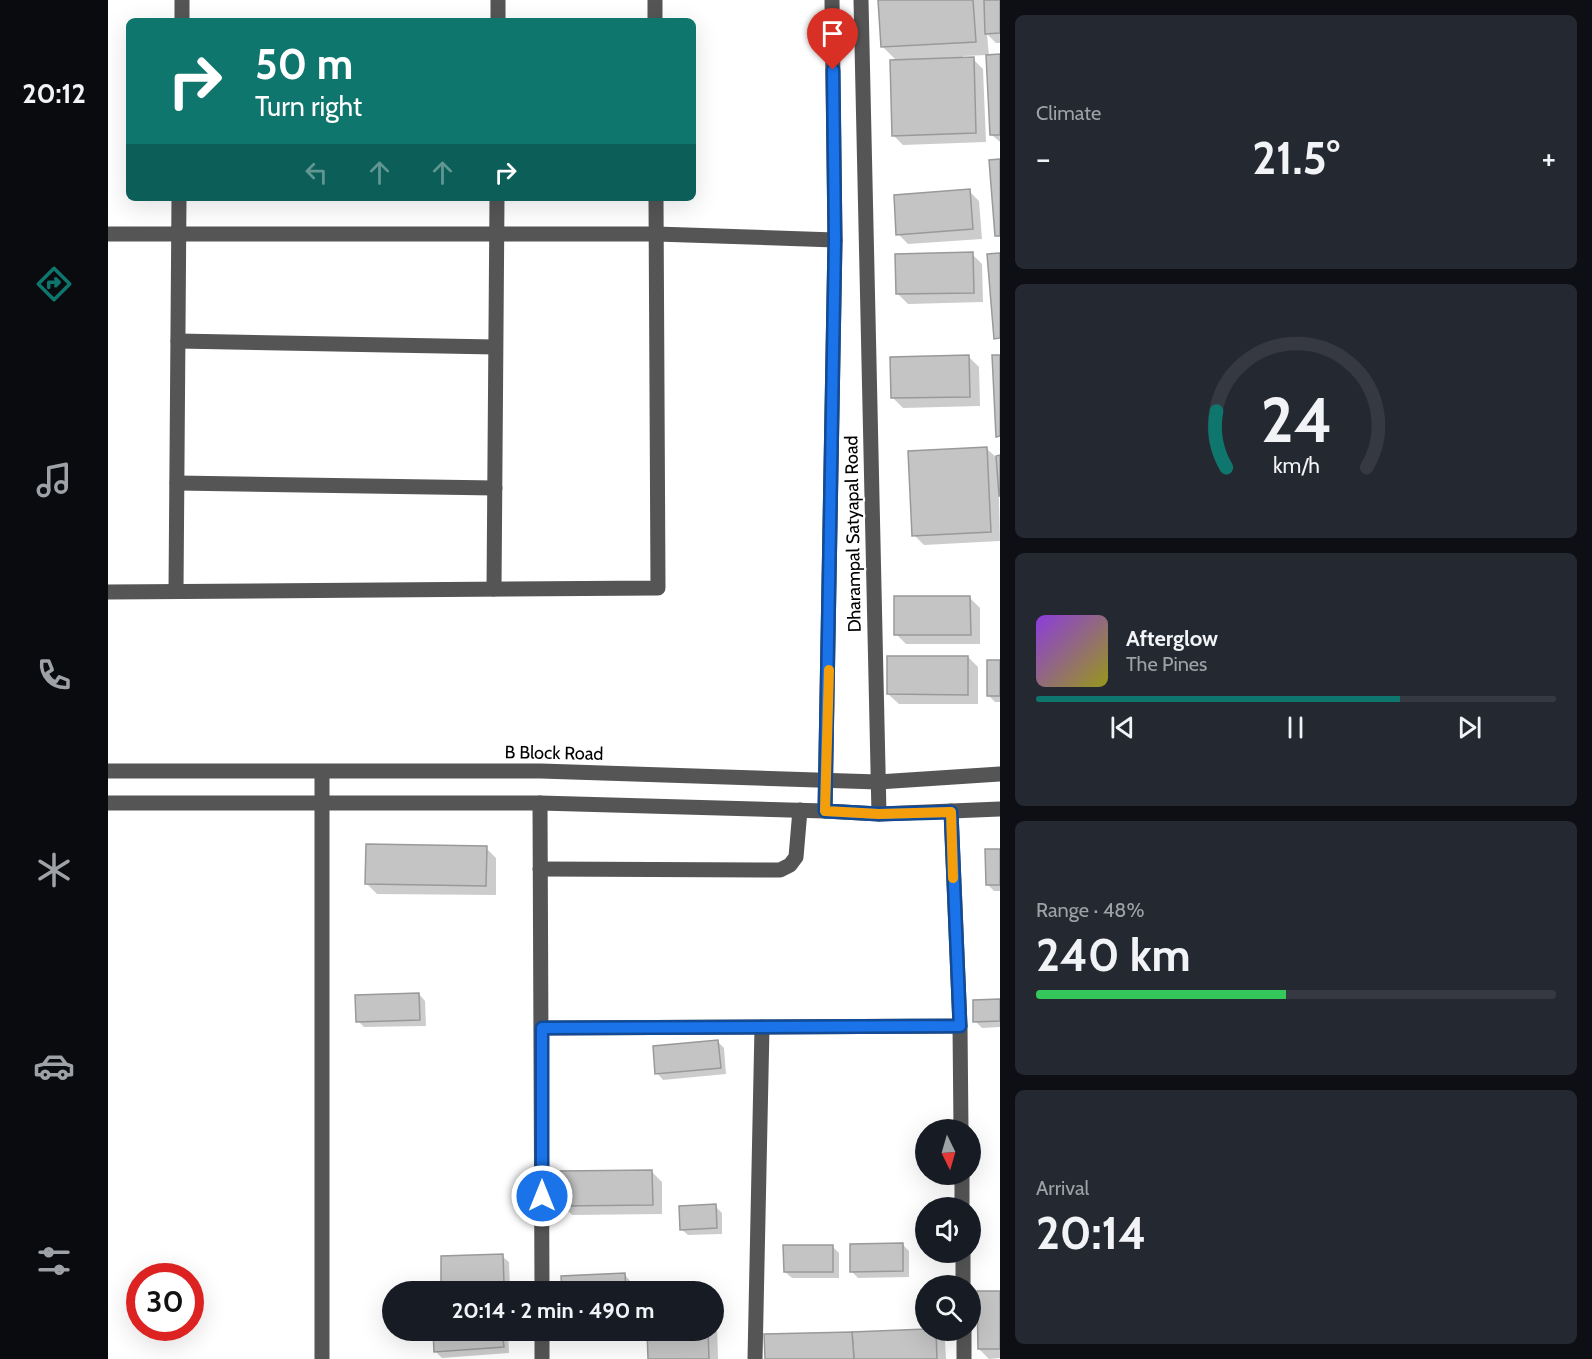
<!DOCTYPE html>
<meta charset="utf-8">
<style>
body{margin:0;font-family:Cabin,sans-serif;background:#242831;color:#f1f3f6;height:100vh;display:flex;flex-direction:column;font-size:22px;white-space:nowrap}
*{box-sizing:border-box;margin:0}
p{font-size:20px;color:#9ea1a6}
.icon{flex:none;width:33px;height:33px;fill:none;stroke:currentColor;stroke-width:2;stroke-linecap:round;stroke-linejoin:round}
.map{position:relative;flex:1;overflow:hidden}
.details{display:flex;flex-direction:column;gap:15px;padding:15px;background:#0d0f14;width:592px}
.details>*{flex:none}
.top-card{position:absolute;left:18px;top:18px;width:570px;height:183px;border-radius:9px;box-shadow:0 6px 24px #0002;background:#0f766e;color:#fff;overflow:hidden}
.needle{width:39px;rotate:175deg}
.buttons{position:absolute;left:807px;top:1119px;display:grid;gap:12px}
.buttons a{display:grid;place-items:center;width:66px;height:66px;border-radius:50%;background:#171b24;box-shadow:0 6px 24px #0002;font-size:30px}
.speed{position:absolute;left:18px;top:1263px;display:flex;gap:12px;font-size:30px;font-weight:700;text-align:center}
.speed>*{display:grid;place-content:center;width:78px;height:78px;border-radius:50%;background:#171b24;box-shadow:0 6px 24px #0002;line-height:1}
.speed .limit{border:9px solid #d22;background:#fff;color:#111}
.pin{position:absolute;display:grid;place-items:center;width:51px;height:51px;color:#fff;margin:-62px -26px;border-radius:50% 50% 50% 0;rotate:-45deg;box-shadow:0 0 6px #0007}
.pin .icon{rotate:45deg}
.me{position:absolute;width:66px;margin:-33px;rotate:0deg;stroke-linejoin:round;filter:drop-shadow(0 0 4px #0008)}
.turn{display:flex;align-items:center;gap:21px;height:126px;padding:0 30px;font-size:27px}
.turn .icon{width:78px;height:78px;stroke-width:2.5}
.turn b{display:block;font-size:42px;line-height:51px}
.lanes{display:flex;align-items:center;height:57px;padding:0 30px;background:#0003;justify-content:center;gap:30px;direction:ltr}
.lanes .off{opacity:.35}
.big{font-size:45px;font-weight:800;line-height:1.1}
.details .card{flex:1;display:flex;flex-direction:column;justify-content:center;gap:9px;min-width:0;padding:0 21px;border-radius:9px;background:#242831}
.details .dial{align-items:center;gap:0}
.dial svg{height:156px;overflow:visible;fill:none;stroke:#363941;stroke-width:7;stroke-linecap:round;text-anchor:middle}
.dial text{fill:#f1f3f6;stroke:none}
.song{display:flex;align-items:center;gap:18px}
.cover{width:72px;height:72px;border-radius:9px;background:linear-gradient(135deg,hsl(270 70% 55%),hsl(60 70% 35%))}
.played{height:6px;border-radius:3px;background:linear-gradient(90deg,#0f766e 70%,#363941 70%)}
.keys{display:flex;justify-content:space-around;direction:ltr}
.heat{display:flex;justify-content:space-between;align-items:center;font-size:33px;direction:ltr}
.charge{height:9px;border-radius:4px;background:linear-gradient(90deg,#34c759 48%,#363941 0)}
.trip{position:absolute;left:274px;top:1281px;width:342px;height:60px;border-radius:30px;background:#171b24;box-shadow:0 6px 24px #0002;font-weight:800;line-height:60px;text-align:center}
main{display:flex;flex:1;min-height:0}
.dock{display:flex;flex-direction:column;width:108px;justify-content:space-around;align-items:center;background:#090b0e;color:#9ea1a6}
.dock .icon{width:42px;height:42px}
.dock .active{color:#0f766e}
.dock b{font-size:27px;color:#f1f3f6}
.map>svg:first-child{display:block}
.shadow{fill:#0003}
.building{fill:#c4c4c4;stroke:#999;stroke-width:1.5}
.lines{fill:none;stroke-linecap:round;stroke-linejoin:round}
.minor{stroke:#555;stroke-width:15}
.route-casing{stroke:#114b97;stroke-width:15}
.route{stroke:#1a73e8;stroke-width:10}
.slow{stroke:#f59e0b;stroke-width:10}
.labels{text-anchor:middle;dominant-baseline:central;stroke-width:4.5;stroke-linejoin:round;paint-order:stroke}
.street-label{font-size:18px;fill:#000;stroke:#fff}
</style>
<main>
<nav class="dock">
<b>20:12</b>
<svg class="icon active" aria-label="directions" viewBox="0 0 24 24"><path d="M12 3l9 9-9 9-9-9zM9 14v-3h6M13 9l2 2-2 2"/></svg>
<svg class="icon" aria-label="music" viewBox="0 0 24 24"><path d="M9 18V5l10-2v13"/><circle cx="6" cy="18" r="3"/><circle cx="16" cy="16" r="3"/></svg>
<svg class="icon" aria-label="phone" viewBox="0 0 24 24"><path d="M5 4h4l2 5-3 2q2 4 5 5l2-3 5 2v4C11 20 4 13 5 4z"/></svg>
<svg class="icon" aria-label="climate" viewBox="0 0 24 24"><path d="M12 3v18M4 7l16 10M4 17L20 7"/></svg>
<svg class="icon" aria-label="car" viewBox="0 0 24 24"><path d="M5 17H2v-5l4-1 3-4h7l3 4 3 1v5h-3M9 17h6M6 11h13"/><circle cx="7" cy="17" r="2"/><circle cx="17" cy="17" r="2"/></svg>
<svg class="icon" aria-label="filters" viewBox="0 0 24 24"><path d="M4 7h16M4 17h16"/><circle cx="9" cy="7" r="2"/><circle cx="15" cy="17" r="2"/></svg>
</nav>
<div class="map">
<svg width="892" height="1359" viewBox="0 0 892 1359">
<rect width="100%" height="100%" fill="#fff"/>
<g class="shadow">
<path d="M 772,0 L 892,0 L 892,43 L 888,43 L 879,34 L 881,56 L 892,56 L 892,142 L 884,135 L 879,55 L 855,56 L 855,59 L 865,59 L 875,69 L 878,142 L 795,145 L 785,135 L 789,61 L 775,47 Z"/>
<path d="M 861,191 L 871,201 L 874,239 L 800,244 L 790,234 Z"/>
<path d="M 864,254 L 874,264 L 875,302 L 800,304 L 790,294 Z"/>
<path d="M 861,357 L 871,367 L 872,406 L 795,408 L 785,398 Z"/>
<path d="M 879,449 L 890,459 L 892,541 L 816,545 L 806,535 Z"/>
<path d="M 862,598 L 872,608 L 872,644 L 798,644 L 788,634 Z"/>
<path d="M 860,657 L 870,667 L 870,704 L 791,704 L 780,694 Z"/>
<path d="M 892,662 L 892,702 L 887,702 L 880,695 Z"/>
<path d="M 378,848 L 388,858 L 388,895 L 269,894 L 259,884 Z"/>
<path d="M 892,850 L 892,891 L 886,891 L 879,884 Z"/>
<path d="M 311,994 L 317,1001 L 318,1026 L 256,1027 L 250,1021 Z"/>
<path d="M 892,1001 L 892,1027 L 874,1028 L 867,1021 Z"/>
<path d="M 610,1042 L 616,1048 L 618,1074 L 555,1080 L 549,1073 Z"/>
<path d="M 544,1172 L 554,1182 L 554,1214 L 464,1215 L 454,1205 Z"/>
<path d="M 607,1206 L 614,1213 L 614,1234 L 580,1235 L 573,1229 Z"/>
<path d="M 794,1244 L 801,1251 L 801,1277 L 750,1278 L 743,1271 Z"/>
<path d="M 724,1246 L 731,1253 L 731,1278 L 684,1278 L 677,1272 Z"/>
<path d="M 394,1256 L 401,1262 L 402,1290 L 341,1291 L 335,1284 Z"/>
<path d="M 517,1275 L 523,1282 L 523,1292 L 455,1292 Z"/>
<path d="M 892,1292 L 892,1358 L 881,1359 L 871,1349 Z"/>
<path d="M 606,1321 L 609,1323 L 610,1359 L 542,1359 L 540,1330 L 606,1330 Z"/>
<path d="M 326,1330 L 400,1330 L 401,1353 L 334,1358 L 328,1352 Z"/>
<path d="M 828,1330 L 837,1340 L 838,1359 L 658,1359 Z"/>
</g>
<g class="building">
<path d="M 770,0 L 865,0 L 868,42 L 773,47 Z"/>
<path d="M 876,0 L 892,0 L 892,33 L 877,34 Z"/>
<path d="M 892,54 L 892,135 L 882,135 L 878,55 Z"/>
<path d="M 866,57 L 868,133 L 784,136 L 782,60 Z"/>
<path d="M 892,159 L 892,236 L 887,236 L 881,160 Z"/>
<path d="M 862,189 L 865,229 L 788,235 L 786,195 Z"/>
<path d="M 865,252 L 866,293 L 788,294 L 787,254 Z"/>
<path d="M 892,253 L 892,338 L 886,339 L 879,254 Z"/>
<path d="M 861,355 L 862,397 L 783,398 L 782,357 Z"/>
<path d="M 884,355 L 892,355 L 892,436 L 888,437 Z"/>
<path d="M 879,447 L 883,532 L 804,536 L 800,451 Z"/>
<path d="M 892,455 L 892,496 L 891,496 L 888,456 Z"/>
<path d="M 786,596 L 862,596 L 863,635 L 786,635 Z"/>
<path d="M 779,656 L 860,656 L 860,695 L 779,694 Z"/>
<rect x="879" y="660" width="13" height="36"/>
<path d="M 258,844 L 379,846 L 378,886 L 257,884 Z"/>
<path d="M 877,849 L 892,849 L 892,885 L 878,885 Z"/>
<path d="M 311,993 L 312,1020 L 248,1022 L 247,995 Z"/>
<path d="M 892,999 L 892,1021 L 865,1022 L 865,1000 Z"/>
<path d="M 610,1040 L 613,1068 L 547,1074 L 545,1046 Z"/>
<path d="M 544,1170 L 545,1205 L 452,1206 L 452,1171 Z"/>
<path d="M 608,1204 L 609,1228 L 572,1230 L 571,1206 Z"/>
<path d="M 795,1243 L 795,1271 L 742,1272 L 742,1244 Z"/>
<path d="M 675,1245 L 725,1245 L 725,1272 L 676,1272 Z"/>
<path d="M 395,1254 L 396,1284 L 333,1285 L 333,1256 Z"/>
<path d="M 517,1273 L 518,1292 L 454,1292 L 453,1276 Z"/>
<path d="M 869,1291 L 892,1291 L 892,1349 L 870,1349 Z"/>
<path d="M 818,1329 L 818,1330 L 828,1330 L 829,1359 L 746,1359 L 744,1332 Z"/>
<path d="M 325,1330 L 394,1330 L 396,1347 L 326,1352 Z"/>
<path d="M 539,1330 L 600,1330 L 601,1359 L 540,1359 Z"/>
<path d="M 744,1332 L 746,1359 L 657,1359 L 656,1334 Z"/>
</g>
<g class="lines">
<g class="minor">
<path d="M 547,0 L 547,21"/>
<path d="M 753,0 L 771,814"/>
<path d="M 74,21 L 74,0"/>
<path d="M 390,21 L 390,0"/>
<path d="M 0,234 L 548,234 L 727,240"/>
<path d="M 70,341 L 387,347"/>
<path d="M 69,483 L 387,488"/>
<path d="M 386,589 L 389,198"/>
<path d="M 68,591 L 71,198"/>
<path d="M 0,592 L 550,588 L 548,198"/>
<path d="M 0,771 L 433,771 L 770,782 L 892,774"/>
<path d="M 0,803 L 432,803 L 717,811 L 771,814 L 892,809"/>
<path d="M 432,803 L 434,1292"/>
<path d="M 717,811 L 727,240 L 724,0"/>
<path d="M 843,811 L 852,1026 L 853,1130"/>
<path d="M 432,869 L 672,870 L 682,865 L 688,857 L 692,810"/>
<path d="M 434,1028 L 852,1026"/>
<path d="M 854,1174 L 854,1208"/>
<path d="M 855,1252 L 855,1286"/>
<path d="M 434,1330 L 434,1359"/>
<path d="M 856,1330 L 856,1359"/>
<path d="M 214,1359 L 214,772"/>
<path d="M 647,1359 L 654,1027"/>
</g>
</g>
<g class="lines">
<g class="route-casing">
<path id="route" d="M 434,1196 L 434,1028 L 852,1026 L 843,812 L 771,814 L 717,811 L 727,240 L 725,70"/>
</g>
<use href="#route" class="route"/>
<path class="slow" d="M 721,670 L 717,811 L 771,814 L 843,812 L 845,878"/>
</g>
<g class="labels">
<g class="street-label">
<text transform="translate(745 534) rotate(-91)">Dharampal Satyapal Road</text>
<text transform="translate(446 753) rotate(1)">B Block Road</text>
</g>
</g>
</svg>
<div class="buttons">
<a><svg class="needle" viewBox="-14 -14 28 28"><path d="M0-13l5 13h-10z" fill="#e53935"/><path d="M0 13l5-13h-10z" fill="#9ea1a6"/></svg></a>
<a><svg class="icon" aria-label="sound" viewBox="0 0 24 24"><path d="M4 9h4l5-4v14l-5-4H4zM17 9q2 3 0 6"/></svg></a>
<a><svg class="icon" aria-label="search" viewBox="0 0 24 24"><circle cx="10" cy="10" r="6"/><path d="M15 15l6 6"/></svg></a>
</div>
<div class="speed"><div class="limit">30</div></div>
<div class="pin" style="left:725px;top:70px;background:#d93025"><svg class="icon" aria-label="arrive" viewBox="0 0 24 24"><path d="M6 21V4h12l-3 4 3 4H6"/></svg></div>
<svg class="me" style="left:434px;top:1196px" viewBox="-20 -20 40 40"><circle r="17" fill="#1a73e8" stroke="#fff" stroke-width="3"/><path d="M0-11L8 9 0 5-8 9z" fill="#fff"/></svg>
<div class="trip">20:14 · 2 min · 490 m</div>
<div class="top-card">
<div class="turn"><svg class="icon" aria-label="right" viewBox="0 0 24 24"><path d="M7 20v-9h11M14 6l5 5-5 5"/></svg><div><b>50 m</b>Turn right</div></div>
<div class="lanes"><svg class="icon off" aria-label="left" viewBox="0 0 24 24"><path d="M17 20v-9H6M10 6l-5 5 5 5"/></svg><svg class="icon off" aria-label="ahead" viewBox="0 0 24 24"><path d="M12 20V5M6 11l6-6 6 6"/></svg><svg class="icon off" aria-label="ahead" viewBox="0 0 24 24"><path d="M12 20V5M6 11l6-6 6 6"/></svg><svg class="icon" aria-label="right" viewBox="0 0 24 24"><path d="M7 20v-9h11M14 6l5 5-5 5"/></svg></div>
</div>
</div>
<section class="details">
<div class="card"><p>Climate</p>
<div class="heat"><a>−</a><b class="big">21.5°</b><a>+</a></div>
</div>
<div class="card dial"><svg viewBox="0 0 100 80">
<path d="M14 69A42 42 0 1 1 86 69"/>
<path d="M14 69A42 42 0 0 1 9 40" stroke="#0f766e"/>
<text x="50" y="56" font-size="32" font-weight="700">24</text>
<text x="50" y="72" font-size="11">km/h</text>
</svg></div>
<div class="card">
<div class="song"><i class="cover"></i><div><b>Afterglow</b><p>The Pines</p></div></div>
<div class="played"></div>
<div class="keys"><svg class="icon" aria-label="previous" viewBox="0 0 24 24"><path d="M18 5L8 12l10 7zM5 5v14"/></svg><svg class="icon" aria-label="pause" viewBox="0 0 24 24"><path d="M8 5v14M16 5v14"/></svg><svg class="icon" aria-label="next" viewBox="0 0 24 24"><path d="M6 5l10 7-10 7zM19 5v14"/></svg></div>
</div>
<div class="card"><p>Range · 48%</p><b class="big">240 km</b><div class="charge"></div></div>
<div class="card"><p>Arrival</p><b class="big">20:14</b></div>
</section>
</main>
